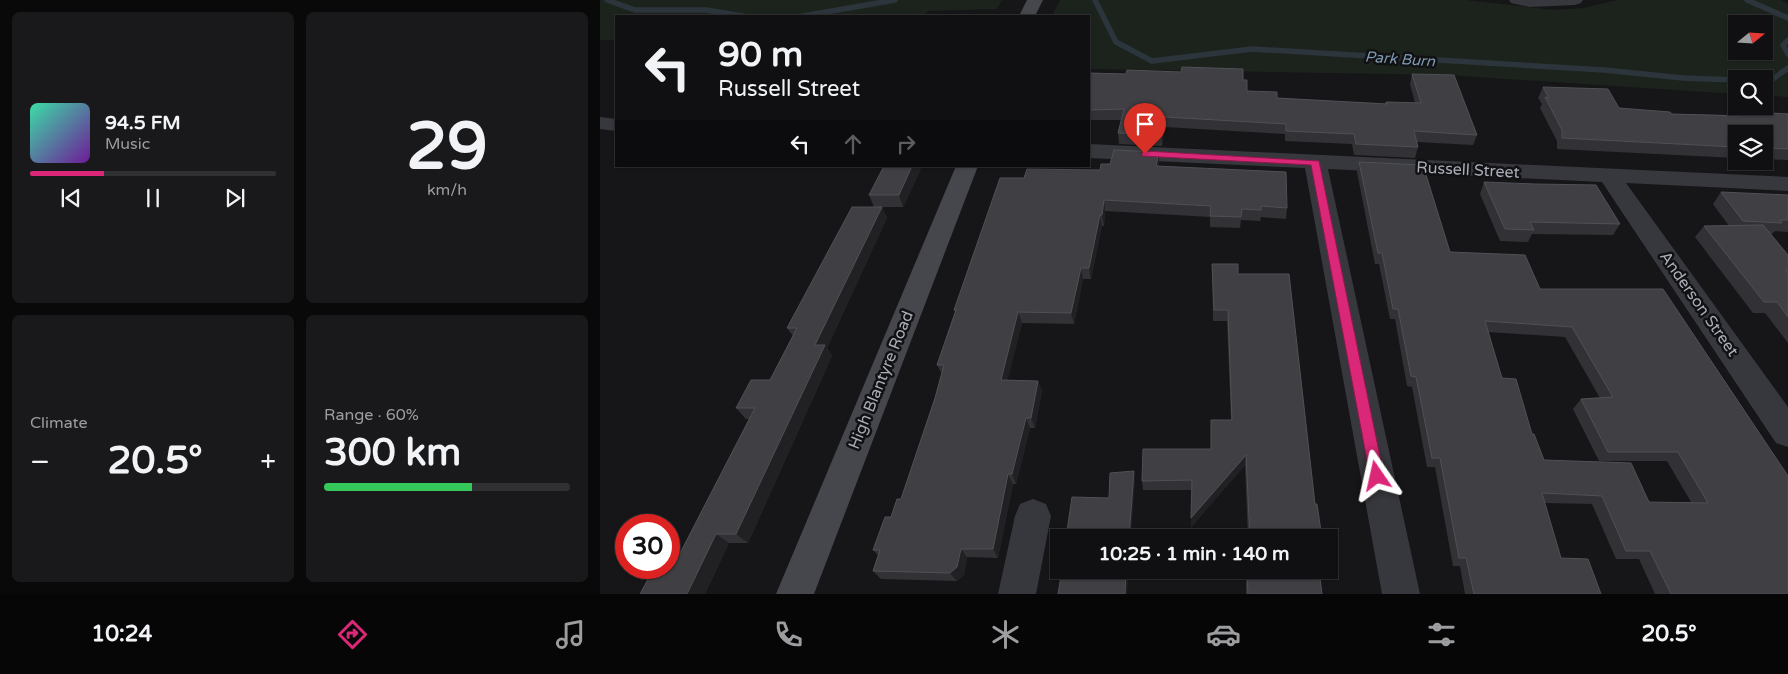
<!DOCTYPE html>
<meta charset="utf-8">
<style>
body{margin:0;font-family:"Varela Round",sans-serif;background:#19191b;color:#f1f3f6;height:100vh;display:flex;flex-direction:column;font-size:19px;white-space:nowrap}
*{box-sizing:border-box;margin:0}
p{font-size:16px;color:#9c9d9f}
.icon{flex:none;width:28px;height:28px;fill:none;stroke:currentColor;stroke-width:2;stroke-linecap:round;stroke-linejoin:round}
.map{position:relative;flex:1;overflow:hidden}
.side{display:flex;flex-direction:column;gap:12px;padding:12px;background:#09090a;width:600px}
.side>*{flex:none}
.banner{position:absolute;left:15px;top:15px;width:475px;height:152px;border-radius:0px;box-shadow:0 1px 4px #0004,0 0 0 1px #303032;background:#101012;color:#f1f3f6;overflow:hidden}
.needle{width:32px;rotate:72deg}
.buttons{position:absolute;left:1128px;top:15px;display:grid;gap:10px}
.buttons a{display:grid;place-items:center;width:45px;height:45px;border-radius:0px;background:#101012;box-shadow:0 1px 4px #0004,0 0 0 1px #303032;font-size:25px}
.speed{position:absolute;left:15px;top:514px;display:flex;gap:10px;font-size:25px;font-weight:700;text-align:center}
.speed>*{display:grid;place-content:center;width:65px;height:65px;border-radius:50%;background:#101012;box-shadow:0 1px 4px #0004,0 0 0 1px #303032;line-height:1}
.speed .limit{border:8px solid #d22;background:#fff;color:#111}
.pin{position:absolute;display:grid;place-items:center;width:42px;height:42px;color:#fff;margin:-51px -21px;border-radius:50% 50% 50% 0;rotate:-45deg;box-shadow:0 0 5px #0007}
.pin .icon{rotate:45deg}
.me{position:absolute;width:55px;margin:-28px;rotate:349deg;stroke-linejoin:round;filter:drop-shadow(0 0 4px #0008)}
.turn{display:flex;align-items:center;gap:18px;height:105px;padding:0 20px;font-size:22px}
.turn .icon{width:65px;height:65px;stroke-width:2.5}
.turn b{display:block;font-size:35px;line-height:42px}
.lanes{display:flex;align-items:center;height:48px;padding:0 20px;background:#0003;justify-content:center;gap:25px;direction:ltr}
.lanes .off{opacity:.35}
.big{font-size:38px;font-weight:700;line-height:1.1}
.side .card{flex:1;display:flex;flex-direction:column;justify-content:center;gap:8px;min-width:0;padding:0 18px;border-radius:8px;background:#19191b}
.side .dial{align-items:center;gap:0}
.dial b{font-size:65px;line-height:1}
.song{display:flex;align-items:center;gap:15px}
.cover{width:60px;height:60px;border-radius:8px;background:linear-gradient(135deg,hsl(160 70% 55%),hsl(280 70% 35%))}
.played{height:5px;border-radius:2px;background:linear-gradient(90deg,#db2777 30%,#303032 30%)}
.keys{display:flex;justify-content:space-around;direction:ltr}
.heat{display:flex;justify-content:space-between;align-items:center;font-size:28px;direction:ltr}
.charge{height:8px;border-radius:4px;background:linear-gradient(90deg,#34c759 60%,#303032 0)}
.side .tiles{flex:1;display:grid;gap:12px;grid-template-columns:repeat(2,1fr)}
.trip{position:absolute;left:450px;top:529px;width:288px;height:50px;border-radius:0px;background:#101012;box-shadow:0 1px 4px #0004,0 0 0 1px #303032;font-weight:700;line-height:50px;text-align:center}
.tabs{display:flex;height:80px;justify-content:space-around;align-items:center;background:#060607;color:#9c9d9f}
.tabs .icon{width:35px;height:35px}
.tabs .active{color:#db2777}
.tabs b{font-size:22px;color:#f1f3f6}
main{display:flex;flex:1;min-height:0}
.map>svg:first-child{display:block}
.green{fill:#1c231d;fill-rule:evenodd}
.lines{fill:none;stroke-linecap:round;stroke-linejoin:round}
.stream{stroke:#2c353c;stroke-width:5.5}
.minor{fill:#37383d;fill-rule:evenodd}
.secondary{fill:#45474d;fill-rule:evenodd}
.wall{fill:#323236;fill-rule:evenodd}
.shaded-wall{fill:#212124}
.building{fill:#3f3f44;stroke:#4f5156;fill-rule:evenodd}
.route{fill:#db2777;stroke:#8e194d}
.labels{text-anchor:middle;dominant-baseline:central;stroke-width:5;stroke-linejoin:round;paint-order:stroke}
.far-water-label{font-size:15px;font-style:italic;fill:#7f9bb3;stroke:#111113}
.street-label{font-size:16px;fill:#a8adb8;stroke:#111113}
</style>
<main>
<section class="side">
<div class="tiles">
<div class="card">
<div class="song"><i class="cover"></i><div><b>94.5 FM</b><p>Music</p></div></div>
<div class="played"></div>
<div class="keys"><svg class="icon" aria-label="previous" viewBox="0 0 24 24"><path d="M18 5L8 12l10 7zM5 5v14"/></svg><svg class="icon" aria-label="pause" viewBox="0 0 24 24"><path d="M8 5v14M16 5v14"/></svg><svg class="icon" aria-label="next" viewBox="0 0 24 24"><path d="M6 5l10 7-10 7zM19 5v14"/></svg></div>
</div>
<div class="card dial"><b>29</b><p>km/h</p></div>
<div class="card"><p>Climate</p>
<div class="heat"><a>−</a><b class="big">20.5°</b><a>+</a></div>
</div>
<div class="card"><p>Range · 60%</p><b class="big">300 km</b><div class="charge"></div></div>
</div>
</section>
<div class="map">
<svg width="1188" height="594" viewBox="0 0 1188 594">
<rect width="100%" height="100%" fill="#161618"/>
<g class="green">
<path d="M 0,0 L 402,0 L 397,9 L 328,11 L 324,16 L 16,16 L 16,40 L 0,40 Z"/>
<path d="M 460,0 L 865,0 L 954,10 L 983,8 L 1018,0 L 1181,0 L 1188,4 L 1188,97 L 1164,95 L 1164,79 L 1136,79 L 1136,94 L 848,75 L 489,69 L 489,16 L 452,16 ZM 1136,24 L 1164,24 L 1164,51 L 1136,51 Z"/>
</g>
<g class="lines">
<g class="stream">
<path d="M 7,0 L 35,10 L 106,10 L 143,16"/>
<path d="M 495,0 L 516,42 L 552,61 L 652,49 L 1004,70 L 1083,78 L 1136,80"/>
<path d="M 1147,0 L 1188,18"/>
<path d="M 203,16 L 295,0"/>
<path d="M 1188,40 L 1183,45 L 1188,54"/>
<path d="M 1164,81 L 1170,81 L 1188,68"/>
</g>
<g class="minor">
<path d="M 909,0 L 983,0 L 981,3 L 975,5 L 930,7 L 911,3 Z"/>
<path d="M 0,117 L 16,119 L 16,131 L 0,129 Z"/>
<path d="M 489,144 L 1188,177 L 1188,191 L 1026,183 L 1188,407 L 1188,447 L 1176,443 L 1002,182 L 728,169 L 820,594 L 782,594 L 705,168 L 489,158 Z"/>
<path d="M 433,499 L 446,504 L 451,516 L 436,594 L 398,594 L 415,516 L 420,504 Z"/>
</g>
<g class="secondary">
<path d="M 427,0 L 443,0 L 435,16 L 419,16 Z"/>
<path d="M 356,166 L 378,166 L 214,594 L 176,594 Z"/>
</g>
</g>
<g class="wall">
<path d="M 489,73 L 643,80 L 647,91 L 677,98 L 785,104 L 786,102 L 815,103 L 810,84 L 812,74 L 877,135 L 873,145 L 817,142 L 818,147 L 815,158 L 754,155 L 752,144 L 685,141 L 685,134 L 565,127 L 562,146 L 519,144 L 518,133 L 521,120 L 489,120 Z"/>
<path d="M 943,87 L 1019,108 L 1072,114 L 1135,115 L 1138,111 L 1188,114 L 1188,160 L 1164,159 L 1164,134 L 1136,134 L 1136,158 L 957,149 L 957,141 L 940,108 L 942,104 L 938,98 Z"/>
<path d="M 759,162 L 850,252 L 940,289 L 1063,289 L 1188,594 L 1055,594 L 1039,559 L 1016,559 L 992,504 L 944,503 L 961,558 L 1001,594 L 865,594 L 860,566 L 853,566 L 835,467 L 827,467 L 812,387 L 807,386 L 795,319 L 790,319 L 779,264 L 775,264 L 757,172 ZM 888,332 L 965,337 L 1000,398 L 981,399 L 973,409 L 999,461 L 1067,461 L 1091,502 L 1049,502 L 944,460 L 932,434 L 902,378 Z"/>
<path d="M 559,163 L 559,166 L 687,208 L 686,219 L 661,217 L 660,221 L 641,220 L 640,228 L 610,227 L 610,217 L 505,211 L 504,226 L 502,226 L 491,279 L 483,279 L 474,324 L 422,323 L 407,380 L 438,381 L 442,391 L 435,428 L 430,428 L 416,484 L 413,484 L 398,558 L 367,557 L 364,575 L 357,581 L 281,579 L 273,571 L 278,555 L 273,550 L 301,499 L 335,398 L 342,374 L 337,365 L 355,312 L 354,310 L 424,178 L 500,170 L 510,164 Z"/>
<path d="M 321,169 L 303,207 L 274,207 L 269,195 Z"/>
<path d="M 884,182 L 1020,224 L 1013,235 L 932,234 L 928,242 L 900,241 L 880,194 Z"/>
<path d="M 1121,192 L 1188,195 L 1188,232 L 1175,231 L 1172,234 L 1171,234 L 1188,255 L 1188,343 L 1165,313 L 1153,313 L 1095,237 L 1104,226 L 1129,226 L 1113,204 Z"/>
<path d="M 282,207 L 287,218 L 227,348 L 232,356 L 148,543 L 129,543 L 105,594 L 40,594 L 75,563 L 149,419 L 146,419 L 136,408 L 170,380 L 193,336 L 187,328 Z"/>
<path d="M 612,264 L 638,274 L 715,504 L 722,538 L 648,538 L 645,465 L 591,527 L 592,490 L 543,490 L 542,481 L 611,449 L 631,420 L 627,321 L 613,321 Z"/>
<path d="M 650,570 L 719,570 L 722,594 L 646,594 L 646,584 L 647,576 L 650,576 Z"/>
</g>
<g class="shaded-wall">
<path d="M 565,117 L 565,127 L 562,146 L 562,135 Z"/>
<path d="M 559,152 L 559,163 L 557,177 L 556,166 Z"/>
<path d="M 312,166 L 320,166 L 321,169 L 303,207 L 299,195 Z"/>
<path d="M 504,200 L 505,211 L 504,226 L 502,215 Z"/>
<path d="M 282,207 L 287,218 L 227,348 L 232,356 L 148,543 L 136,534 L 215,345 Z"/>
<path d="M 500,215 L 502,226 L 491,279 L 489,268 Z"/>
<path d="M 481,268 L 483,279 L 474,324 L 471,313 Z"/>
<path d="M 418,312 L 422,323 L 405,391 L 401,380 Z"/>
<path d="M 438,381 L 442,391 L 435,428 L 431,418 Z"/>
<path d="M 426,418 L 430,428 L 416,484 L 412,474 Z"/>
<path d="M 646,455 L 645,465 L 591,527 L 591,518 Z"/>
<path d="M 534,471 L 535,481 L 531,538 L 529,538 Z"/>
<path d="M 408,474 L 413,484 L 398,558 L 393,549 Z"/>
<path d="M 116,534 L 129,543 L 105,594 L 87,594 Z"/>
<path d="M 361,549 L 367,557 L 364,575 L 357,581 L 350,573 Z"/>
<path d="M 526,570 L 529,570 L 527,594 L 525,594 Z"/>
</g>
<g class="building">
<path d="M 582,67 L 643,69 L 643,80 L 647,80 L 647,91 L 677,92 L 677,98 L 787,104 L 786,102 L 821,103 L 812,74 L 854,75 L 877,135 L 814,131 L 818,147 L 756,144 L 754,134 L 686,131 L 686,124 L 565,117 L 562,135 L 518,133 L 524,109 L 489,110 L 489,73 L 526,74 L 527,70 L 581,72 Z"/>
<path d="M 943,87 L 1008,89 L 1019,108 L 1070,112 L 1072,114 L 1141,116 L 1138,111 L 1188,114 L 1188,149 L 1164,148 L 1164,134 L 1136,134 L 1136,147 L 962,138 L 962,130 L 945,97 L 949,98 Z"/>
<path d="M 514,150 L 559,152 L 556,166 L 686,172 L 687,208 L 661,206 L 661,210 L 642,209 L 641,217 L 610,216 L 611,206 L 504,200 L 502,215 L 500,215 L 489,268 L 481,268 L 471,313 L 418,312 L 401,380 L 438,381 L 431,418 L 426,418 L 412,474 L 408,474 L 393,549 L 361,549 L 357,567 L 350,573 L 273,571 L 280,550 L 273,550 L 285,517 L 291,517 L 297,499 L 301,499 L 335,398 L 344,365 L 337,365 L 356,310 L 354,310 L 400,178 L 424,178 L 427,169 L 500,170 L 501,164 L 510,164 Z"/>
<path d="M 759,162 L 823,165 L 850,252 L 925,255 L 940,289 L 1063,289 L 1188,476 L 1188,594 L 1071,594 L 1050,551 L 1026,551 L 1002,496 L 942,493 L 961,558 L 988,559 L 1001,594 L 874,594 L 866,558 L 859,558 L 840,458 L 832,458 L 816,377 L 811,376 L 798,309 L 793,309 L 782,253 L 778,253 ZM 885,321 L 972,327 L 1013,397 L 981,399 L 1008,452 L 1078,452 L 1108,503 L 1049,502 L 1031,463 L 944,460 L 934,434 L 932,434 L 916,379 L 902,378 Z"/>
<path d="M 284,166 L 312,166 L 299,195 L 269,195 Z"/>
<path d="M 884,182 L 935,184 L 996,185 L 1020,224 L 930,222 L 934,230 L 905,229 Z"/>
<path d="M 1121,192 L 1188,195 L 1188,220 L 1180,220 L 1182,223 L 1143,221 Z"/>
<path d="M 252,207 L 282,207 L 215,345 L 225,345 L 136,534 L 116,534 L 87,594 L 40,594 L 54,568 L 69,568 L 69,563 L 75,563 L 155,408 L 136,408 L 151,380 L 170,380 L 197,328 L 187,328 Z"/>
<path d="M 1163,225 L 1188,255 L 1188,271 L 1186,271 L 1188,274 L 1188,317 L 1177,302 L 1164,302 L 1104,226 Z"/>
<path d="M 612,264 L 638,264 L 638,274 L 689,274 L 715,504 L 717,504 L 722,538 L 650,538 L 646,455 L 591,518 L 592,480 L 542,481 L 543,449 L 611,449 L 611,420 L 632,420 L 628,310 L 614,310 Z"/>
<path d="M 534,471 L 529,538 L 466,538 L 472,497 L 509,498 L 510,473 Z"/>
<path d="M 462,570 L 526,570 L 525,594 L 458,594 Z"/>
<path d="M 652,570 L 719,570 L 722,594 L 648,594 L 647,576 L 652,576 Z"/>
</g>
<path class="route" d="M 545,151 L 719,161 L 784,476 L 782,481 L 777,483 L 772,481 L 770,476 L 711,165 L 542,156 L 542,152 Z"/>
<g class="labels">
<g class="far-water-label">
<text transform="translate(800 59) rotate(4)">Park Burn</text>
</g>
<g class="street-label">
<text transform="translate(868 170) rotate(3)">Russell Street</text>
<text transform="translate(1099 304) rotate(55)">Anderson Street</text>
<text transform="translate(281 380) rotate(-68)">High Blantyre Road</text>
</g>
</g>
</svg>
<div class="buttons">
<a><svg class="needle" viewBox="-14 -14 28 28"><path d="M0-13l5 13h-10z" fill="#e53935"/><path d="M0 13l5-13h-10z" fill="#9c9d9f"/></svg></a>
<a><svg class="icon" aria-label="search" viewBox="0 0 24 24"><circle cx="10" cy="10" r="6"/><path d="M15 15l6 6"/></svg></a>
<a><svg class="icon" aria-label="layers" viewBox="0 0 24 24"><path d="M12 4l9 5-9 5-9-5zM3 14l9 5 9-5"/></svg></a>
</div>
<div class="speed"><div class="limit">30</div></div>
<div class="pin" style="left:545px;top:154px;background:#d93025"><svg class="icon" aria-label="arrive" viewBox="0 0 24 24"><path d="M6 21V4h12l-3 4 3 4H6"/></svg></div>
<svg class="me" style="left:777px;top:476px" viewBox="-20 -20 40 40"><path d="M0-17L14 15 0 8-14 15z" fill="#db2777" stroke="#fff" stroke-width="4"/></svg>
<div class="trip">10:25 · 1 min · 140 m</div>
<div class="banner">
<div class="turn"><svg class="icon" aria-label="left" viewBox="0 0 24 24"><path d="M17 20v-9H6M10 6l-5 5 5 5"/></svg><div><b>90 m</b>Russell Street</div></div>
<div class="lanes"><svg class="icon" aria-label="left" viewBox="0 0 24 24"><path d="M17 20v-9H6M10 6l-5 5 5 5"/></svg><svg class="icon off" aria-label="ahead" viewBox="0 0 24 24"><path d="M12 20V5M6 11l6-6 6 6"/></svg><svg class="icon off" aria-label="right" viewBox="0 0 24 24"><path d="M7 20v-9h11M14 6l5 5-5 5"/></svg></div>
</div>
</div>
</main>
<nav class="tabs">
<b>10:24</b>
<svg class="icon active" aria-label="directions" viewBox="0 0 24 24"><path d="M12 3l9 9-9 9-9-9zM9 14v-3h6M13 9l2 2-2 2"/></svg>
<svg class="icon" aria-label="music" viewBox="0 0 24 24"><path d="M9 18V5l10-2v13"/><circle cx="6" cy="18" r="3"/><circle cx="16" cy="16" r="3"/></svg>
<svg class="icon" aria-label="phone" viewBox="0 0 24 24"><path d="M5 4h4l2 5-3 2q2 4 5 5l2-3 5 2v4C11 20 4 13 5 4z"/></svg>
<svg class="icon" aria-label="climate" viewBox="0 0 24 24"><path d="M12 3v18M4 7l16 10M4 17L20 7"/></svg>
<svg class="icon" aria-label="car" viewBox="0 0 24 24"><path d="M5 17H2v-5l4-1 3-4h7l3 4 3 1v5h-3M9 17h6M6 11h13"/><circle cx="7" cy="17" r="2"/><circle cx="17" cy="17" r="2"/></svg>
<svg class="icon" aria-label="filters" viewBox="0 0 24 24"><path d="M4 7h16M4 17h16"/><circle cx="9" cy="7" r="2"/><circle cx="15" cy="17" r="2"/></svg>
<b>20.5°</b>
</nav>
